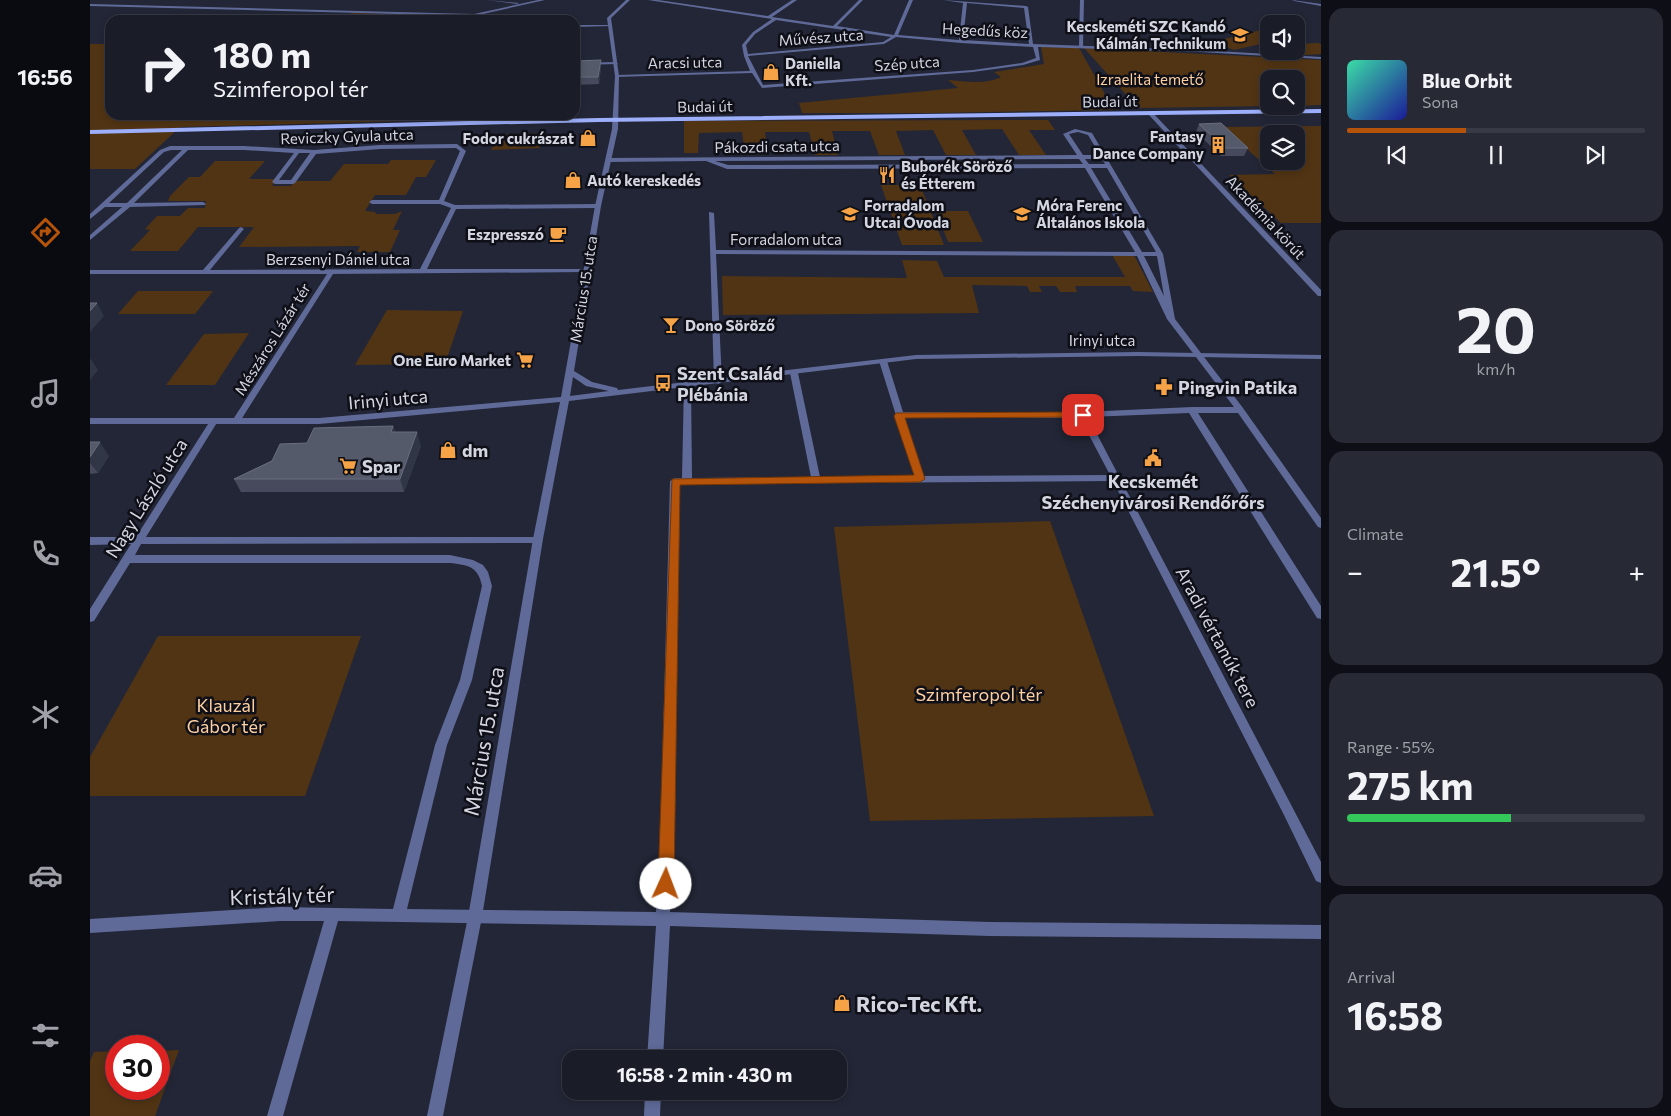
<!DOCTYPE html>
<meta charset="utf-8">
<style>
body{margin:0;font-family:Commissioner,sans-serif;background:#272934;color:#f1f3f6;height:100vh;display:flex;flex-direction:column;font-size:19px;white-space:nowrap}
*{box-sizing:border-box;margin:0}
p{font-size:16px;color:#9fa1a8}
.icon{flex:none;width:28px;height:28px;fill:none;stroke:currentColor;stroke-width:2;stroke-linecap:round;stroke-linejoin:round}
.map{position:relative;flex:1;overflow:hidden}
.side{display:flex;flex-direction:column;gap:8px;padding:8px;background:#0e0f16;width:350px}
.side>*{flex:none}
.hud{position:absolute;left:15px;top:15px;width:475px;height:105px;border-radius:15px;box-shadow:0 2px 8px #0003,0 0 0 1px #383a45;background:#1a1c28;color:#f1f3f6;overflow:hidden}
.controls{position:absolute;left:1170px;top:15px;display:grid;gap:10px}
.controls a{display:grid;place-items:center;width:45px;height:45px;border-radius:10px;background:#1a1c28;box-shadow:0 2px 8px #0003,0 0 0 1px #383a45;font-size:25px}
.speed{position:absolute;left:15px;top:1035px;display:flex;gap:10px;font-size:25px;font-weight:700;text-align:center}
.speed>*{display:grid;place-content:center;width:65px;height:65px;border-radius:50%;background:#1a1c28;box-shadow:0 2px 8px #0003,0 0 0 1px #383a45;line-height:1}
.speed .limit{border:8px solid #d22;background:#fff;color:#111}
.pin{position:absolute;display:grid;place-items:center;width:42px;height:42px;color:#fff;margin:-21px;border-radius:10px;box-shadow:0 2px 8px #0006}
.me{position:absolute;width:55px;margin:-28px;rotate:2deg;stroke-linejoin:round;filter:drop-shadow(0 0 4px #0008)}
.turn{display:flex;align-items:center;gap:18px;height:105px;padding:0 25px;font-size:22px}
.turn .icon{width:65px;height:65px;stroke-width:2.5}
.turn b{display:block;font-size:35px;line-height:42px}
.big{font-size:38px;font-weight:700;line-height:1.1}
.side .widget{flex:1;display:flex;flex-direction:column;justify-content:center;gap:8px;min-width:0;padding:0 18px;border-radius:15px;background:#272934}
.side .dial{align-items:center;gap:0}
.dial b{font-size:65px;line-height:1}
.song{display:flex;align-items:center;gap:15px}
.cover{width:60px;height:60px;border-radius:8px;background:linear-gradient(135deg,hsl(160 70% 55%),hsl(240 70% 35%))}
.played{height:5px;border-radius:2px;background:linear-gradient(90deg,#b45309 40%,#383a45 40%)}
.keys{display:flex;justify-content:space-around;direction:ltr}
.heat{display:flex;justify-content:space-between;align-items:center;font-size:28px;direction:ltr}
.charge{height:8px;border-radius:4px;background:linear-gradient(90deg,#34c759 55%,#383a45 0)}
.trip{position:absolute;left:472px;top:1050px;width:285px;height:50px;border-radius:15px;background:#1a1c28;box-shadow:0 2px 8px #0003,0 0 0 1px #383a45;font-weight:700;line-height:50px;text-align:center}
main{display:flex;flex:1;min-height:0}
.tabs{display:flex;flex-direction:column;width:90px;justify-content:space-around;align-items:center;background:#0a0b10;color:#9fa1a8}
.tabs .icon{width:35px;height:35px}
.tabs .on{color:#b45309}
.tabs b{font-size:22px;color:#f1f3f6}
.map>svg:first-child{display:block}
.green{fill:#513414;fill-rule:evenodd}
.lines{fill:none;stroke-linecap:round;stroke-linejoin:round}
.minor{fill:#5f6a98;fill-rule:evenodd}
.tertiary{fill:#5f6a98;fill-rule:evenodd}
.primary{fill:#9daffb;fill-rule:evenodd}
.wall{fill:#464a5c}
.shaded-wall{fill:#313647}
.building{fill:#555a6a;stroke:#696d7d}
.route{fill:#b45309;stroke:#753606}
.labels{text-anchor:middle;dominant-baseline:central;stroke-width:5;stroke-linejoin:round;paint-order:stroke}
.far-poi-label{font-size:15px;font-weight:bold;fill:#d3d6e1;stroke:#0e0f17;text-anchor:start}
.far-street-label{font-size:15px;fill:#d3d6e1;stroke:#0e0f17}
.far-park-label{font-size:15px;fill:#fecfa1;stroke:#0e0f17}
.poi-label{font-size:18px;font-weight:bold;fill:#d3d6e1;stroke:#0e0f17;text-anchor:start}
.street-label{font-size:18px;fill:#d3d6e1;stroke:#0e0f17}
.park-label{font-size:18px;fill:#fecfa1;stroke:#0e0f17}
.near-street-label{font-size:21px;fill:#d3d6e1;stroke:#0e0f17}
.near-poi-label{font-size:21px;font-weight:bold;fill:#d3d6e1;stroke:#0e0f17;text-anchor:start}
</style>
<main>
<nav class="tabs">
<b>16:56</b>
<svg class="icon on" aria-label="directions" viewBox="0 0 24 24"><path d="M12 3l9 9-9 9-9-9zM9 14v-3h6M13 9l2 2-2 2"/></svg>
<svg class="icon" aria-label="music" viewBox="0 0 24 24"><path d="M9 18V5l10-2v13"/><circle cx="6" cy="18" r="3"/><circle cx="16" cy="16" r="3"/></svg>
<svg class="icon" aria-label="phone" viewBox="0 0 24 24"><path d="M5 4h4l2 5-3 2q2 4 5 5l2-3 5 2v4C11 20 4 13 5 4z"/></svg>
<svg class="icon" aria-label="climate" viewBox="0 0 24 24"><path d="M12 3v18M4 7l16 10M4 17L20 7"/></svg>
<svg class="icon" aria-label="car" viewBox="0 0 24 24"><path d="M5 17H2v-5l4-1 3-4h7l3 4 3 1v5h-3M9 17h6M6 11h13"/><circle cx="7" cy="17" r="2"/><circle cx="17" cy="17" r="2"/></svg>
<svg class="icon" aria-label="filters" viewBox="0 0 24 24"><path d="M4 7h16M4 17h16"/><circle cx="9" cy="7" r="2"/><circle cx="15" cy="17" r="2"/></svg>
</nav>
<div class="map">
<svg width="1231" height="1116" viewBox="0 0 1231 1116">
<rect width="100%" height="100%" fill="#222636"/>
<g class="green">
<path d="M 262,13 L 383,16 L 392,20 L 250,20 Z"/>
<path d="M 1179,28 L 1179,42 L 1175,43 L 1144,50 L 1122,42 Z"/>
<path d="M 1228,43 L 1231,44 L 1231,54 L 1214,55 L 1206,51 L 1206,44 Z"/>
<path d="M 0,44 L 20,44 L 20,115 L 393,115 L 392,119 L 90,127 L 45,169 L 0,169 Z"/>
<path d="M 951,47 L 989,48 L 1024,110 L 839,113 L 712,113 L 709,103 L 868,88 L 858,80 C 874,81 896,85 911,77 L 904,72 L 954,64 Z"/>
<path d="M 994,48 L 1231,60 L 1231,105 L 1206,106 L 1206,79 L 1179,79 L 1179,106 L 1186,106 L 1048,108 Z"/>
<path d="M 958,120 L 965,130 L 939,130 L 956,155 L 929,155 L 912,129 L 872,130 L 886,155 L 856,155 L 843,130 L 806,131 L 815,155 L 789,155 L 780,131 L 742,131 L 748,155 L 725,155 L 719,132 L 675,132 L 678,154 L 655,155 L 652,132 L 609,133 L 608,153 L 594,153 L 594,121 Z"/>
<path d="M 1231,126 L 1231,223 L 1191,223 L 1139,175 L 1185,174 L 1132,127 ZM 1179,134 L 1206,134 L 1206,161 L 1179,161 Z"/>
<path d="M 453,133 L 450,148 L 401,150 L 406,137 L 419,134 Z"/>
<path d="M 301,160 L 346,160 L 336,177 L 326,177 L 316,195 L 285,195 L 275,211 L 285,212 L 286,214 L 305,214 L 312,211 L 303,230 L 310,230 L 300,252 L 267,252 L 270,246 L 149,247 L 164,227 L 108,227 L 88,251 L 40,251 L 60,230 L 55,229 L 67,216 L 90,216 L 98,208 L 115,208 L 116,201 L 78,201 L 80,196 L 99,177 L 110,177 L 125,161 L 175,161 L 159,179 L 187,179 L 182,186 L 201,186 L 205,181 L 240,181 L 254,164 L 298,164 Z"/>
<path d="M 791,185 L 830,185 L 854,245 L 812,245 Z"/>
<path d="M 846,211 L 878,211 L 893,242 L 858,242 Z"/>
<path d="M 1022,255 L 1044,255 L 1063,292 L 1043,291 L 1040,286 L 985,286 L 987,292 L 970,292 L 966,286 L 949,286 L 952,292 L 940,292 L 937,286 L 882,285 L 889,313 L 633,315 L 632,276 L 817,278 L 812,260 L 847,261 L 854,277 L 1035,277 Z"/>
<path d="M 48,291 L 123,291 L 105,314 L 28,314 Z"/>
<path d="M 297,310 L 373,311 L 355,364 L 265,365 Z"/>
<path d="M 159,333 L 125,385 L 76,385 L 114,334 Z"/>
<path d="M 960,521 L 1064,816 L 780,821 L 744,527 Z"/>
<path d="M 68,636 L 271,636 L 215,796 L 0,796 L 0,757 Z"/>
<path d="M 89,1050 L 65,1116 L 0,1116 L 0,1061 L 4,1052 L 26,1051 L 26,1089 L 69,1089 L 69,1051 Z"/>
</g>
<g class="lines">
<g class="minor">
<path d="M 396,0 L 429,3 L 427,4 Z"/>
<path d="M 448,0 L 455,0 L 384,16 L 0,6 L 0,4 L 384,14 Z"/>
<path d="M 558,0 L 568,0 L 678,16 L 702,0 L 707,0 L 682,17 L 743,26 L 769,0 L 773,0 L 747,26 L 804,35 L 819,0 L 823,0 L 808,35 L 869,40 L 873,3 L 853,0 L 936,6 L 938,7 L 943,44 L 1110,50 L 1231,57 L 1231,59 L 1110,52 L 948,47 L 950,60 L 933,65 L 883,72 L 672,88 L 662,73 L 525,77 L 527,75 L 660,71 L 654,56 L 652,45 L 663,32 L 682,19 ZM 877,3 L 934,8 L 939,44 L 873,40 ZM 686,20 L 801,37 L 793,42 L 658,54 L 656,45 L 665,34 ZM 806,37 L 871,43 L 943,47 L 946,58 L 932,63 L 883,70 L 673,85 L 658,56 L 794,44 Z"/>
<path d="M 485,25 L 519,25 L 521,26 L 485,27 Z"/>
<path d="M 526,62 L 528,64 L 485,65 L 485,63 Z"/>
<path d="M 985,129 L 1002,133 L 1073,254 L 1085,319 L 1153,408 L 1231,518 L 1231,528 L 1228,527 L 1148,413 L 1108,413 L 1231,606 L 1231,619 L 1227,618 L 1099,413 L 998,417 L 1231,862 L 1231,883 L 1226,881 L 1194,815 L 1023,481 L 590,484 L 584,850 L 580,912 L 900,922 L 1231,925 L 1231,939 L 900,936 L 580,926 L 573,1059 L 557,1059 L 566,926 L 248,921 L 193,1116 L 177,1116 L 234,921 L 190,921 L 0,933 L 0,919 L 190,907 L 303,909 L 345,745 L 370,680 L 392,586 C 388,566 378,565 360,563 L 40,563 L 4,621 L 0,622 L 0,609 L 41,544 L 0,545 L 0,537 L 46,537 L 120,421 L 124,418 L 128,421 L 56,537 L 451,537 L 453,539 L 448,543 L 51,544 L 45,555 L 360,555 L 383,560 L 393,565 L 398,572 L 402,586 L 382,680 L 357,745 L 317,909 L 566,912 L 570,850 L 580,481 L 585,478 L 592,478 L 594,383 L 600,383 L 601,385 L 602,478 L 721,477 L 700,373 L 704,371 L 708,373 L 730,477 L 825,476 L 789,361 L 793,359 L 797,361 L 813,412 L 993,412 L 1102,407 L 1144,407 L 1077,319 L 1047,256 L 626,254 L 632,382 L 628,384 L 624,382 L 619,212 L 624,213 L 626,250 L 1045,252 L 995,168 L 637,169 L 616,161 L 518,162 L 515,160 L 518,158 L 987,155 L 973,134 ZM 988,132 L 998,135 L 1010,155 L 993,155 L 979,134 ZM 989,159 L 993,164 L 638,165 L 625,161 ZM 995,159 L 1012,159 L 1015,164 L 999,164 ZM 1001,168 L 1017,168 L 1066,252 L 1052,252 ZM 1054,256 L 1067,256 L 1074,296 ZM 815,418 L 990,418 L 1020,475 L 834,476 Z"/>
<path d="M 367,144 L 376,151 L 354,201 L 365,205 L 508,204 L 511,206 L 508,208 L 366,209 L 337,269 L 496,269 L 499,271 L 498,272 L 243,274 L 149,423 L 143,423 L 142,421 L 237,274 L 0,274 L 0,270 L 113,270 L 149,228 L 151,227 L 154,229 L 153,230 L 120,270 L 330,269 L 361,208 L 350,204 L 282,204 L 279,202 L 282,200 L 349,200 L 370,151 L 366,148 L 290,149 L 226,154 L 205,183 L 203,184 L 185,184 L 182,182 L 204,153 L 154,150 L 98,150 L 44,203 L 113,202 L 116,204 L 115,205 L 40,207 L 0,240 L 0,235 L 32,207 L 15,207 L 0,219 L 0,214 L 70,150 L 80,146 L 154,146 L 224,150 L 290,145 ZM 81,150 L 92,150 L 37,203 L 19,203 L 74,152 ZM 209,153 L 220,153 L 201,180 L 189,180 Z"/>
<path d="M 555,1091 L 571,1091 L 570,1116 L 554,1116 Z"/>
</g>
<g class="tertiary">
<path d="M 536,0 L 540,0 L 521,18 L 529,76 L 528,129 L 511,206 L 484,371 L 502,382 L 527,388 L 528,390 L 826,355 L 1048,352 L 1231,355 L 1231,359 L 1048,356 L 826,359 L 479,401 L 453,539 L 392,917 L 353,1116 L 337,1116 L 378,917 L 443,539 L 470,402 L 229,424 L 0,424 L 0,418 L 229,418 L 471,397 L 505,206 L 522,129 L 525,76 L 517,18 ZM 483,377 L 496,386 L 519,391 L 480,396 Z"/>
<path d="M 990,0 L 994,0 L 993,46 L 991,47 L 989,46 Z"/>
<path d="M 1202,0 L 1231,4 L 1231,6 L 1204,1 Z"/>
<path d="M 1058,112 L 1062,112 L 1231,290 L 1231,296 L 1228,296 L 1058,114 Z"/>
</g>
<path class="primary" d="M 1231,109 L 1231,113 L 509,122 L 0,134 L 0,130 L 509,118 Z"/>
</g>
<g class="wall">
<path d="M 485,61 L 511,68 L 509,84 L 485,85 Z"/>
<path d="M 1109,124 L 1158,148 L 1154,156 L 1131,156 L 1106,132 Z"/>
<path d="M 303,426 L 305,432 L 331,446 L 314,492 L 151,492 L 144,479 L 217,443 Z"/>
<path d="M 0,442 L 19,456 L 8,473 L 0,474 Z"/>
</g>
<g class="shaded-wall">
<path d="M 511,60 L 511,68 L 509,84 L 508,77 Z"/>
<path d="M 7,303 L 14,316 L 0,332 L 0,311 Z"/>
<path d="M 0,358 L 8,370 L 0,380 Z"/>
<path d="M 303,426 L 308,439 L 301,432 Z"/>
<path d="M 327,432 L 331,446 L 314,492 L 310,479 Z"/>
<path d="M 10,442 L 19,456 L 8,473 L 0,463 L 0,457 Z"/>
</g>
<g class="building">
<path d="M 511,60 L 508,77 L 485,77 L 485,61 Z"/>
<path d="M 1131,123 L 1158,148 L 1135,148 L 1109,124 Z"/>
<path d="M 0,303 L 7,303 L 0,311 Z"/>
<path d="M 303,426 L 301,432 L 327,432 L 310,479 L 144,479 L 182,461 L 190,444 L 217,443 L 224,428 Z"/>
<path d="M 0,442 L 10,442 L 0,457 Z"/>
</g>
<path class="route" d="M 993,412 L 998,415 L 996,417 L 815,418 L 835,479 L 830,482 L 590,485 L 584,884 L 581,890 L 576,892 L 571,890 L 568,884 L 582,479 L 824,475 L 804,416 L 806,413 Z"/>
<defs>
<g id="school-bare" transform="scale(1.35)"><path d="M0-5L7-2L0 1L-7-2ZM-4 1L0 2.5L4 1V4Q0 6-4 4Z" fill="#f5a346" stroke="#0e0f17" stroke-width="2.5" paint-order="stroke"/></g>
<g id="shop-bare" transform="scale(1.35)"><path d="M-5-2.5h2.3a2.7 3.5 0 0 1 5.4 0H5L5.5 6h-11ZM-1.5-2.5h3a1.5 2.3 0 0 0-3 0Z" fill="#f5a346" stroke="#0e0f17" stroke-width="2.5" paint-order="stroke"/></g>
<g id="building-bare" transform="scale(1.35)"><path d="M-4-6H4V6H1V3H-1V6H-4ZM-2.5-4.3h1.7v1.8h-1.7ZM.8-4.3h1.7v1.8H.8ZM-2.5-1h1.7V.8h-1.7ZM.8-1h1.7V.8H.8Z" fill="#f5a346" stroke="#0e0f17" stroke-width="2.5" paint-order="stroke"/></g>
<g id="restaurant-bare" transform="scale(1.35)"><path d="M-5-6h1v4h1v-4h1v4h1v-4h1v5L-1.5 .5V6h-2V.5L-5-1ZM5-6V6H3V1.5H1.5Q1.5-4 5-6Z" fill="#f5a346" stroke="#0e0f17" stroke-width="2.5" paint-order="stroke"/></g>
<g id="cafe-bare" transform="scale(1.35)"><path d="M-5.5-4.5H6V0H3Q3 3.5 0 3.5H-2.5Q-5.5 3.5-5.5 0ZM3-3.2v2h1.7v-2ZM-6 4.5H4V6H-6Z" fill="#f5a346" stroke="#0e0f17" stroke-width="2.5" paint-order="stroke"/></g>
<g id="bar-bare" transform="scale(1.35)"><path d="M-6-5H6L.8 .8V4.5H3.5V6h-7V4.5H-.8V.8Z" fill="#f5a346" stroke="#0e0f17" stroke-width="2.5" paint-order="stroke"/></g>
<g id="supermarket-bare" transform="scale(1.35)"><path d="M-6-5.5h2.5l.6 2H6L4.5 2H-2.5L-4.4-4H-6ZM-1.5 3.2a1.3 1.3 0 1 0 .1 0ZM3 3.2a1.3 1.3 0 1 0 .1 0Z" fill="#f5a346" stroke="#0e0f17" stroke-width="2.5" paint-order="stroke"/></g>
<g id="bus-bare" transform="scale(1.35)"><path d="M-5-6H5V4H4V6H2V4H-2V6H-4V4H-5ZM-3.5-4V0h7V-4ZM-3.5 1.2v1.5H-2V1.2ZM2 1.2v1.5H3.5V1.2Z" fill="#f5a346" stroke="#0e0f17" stroke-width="2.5" paint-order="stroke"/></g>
<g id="pharmacy-bare" transform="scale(1.35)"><path d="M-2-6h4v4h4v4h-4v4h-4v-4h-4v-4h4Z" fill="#f5a346" stroke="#0e0f17" stroke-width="2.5" paint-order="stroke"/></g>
<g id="civic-bare" transform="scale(1.35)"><path d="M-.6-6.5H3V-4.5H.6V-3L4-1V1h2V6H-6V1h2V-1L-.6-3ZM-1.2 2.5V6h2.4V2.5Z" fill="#f5a346" stroke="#0e0f17" stroke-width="2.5" paint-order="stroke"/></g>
</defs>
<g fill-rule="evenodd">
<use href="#school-bare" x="1150" y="35"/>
<use href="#shop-bare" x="681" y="72"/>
<use href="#shop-bare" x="498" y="138"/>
<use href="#building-bare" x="1128" y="145"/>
<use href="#restaurant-bare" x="797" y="175"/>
<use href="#shop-bare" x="483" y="180"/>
<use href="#school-bare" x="760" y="214"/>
<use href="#school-bare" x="932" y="214"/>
<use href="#cafe-bare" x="468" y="234"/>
<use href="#bar-bare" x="581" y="325"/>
<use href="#supermarket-bare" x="435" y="360"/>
<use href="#bus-bare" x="573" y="383"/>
<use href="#pharmacy-bare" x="1074" y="387"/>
<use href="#shop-bare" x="358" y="450"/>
<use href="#civic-bare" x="1063" y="458"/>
<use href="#supermarket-bare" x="258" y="466"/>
<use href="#shop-bare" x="752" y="1003"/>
</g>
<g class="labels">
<g class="far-poi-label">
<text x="1136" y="26" text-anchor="end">Kecskeméti SZC Kandó<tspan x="1136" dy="17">Kálmán Technikum</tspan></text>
<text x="695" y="63">Daniella<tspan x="695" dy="17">Kft.</tspan></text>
<text x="1114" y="136" text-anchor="end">Fantasy<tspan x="1114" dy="17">Dance Company</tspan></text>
<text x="484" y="138" text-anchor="end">Fodor cukrászat</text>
<text x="811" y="166">Buborék Söröző<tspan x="811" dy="17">és Étterem</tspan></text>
<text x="497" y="180">Autó kereskedés</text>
<text x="774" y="205">Forradalom<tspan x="774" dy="17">Utcai Óvoda</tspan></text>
<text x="946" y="205">Móra Ferenc<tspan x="946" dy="17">Általános Iskola</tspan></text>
<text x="454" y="234" text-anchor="end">Eszpresszó</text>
<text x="595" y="325">Dono Söröző</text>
<text x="421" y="360" text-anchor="end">One Euro Market</text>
</g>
<g class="far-street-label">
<text transform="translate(895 30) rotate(3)">Hegedűs köz</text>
<text transform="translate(731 37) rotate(-4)">Művész utca</text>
<text transform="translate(595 62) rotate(-1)">Aracsi utca</text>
<text transform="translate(817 63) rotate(-4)">Szép utca</text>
<text transform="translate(1020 101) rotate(-1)">Budai út</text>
<text transform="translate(615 106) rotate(-1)">Budai út</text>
<text transform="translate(257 136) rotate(-2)">Reviczky Gyula utca</text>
<text transform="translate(687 146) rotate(-1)">Pákozdi csata utca</text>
<text transform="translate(1176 217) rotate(47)">Akadémia körút</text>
<text x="696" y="239">Forradalom utca</text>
<text x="248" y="259">Berzsenyi Dániel utca</text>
<text transform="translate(493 289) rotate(-81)">Március 15. utca</text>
<text transform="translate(182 339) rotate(-58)">Mészáros Lázár tér</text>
<text x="1012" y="340">Irinyi utca</text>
</g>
<g class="far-park-label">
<text x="1060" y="79">Izraelita temető</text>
</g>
<g class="poi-label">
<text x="587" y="373">Szent Család<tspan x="587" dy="21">Plébánia</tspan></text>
<text x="1088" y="387">Pingvin Patika</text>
<text x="372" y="450">dm</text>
<text x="272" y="466">Spar</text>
<text x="1063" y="481" text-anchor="middle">Kecskemét<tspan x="1063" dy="21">Széchenyivárosi Rendőrőrs</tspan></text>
</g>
<g class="street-label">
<text transform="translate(298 399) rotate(-5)">Irinyi utca</text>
<text transform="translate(56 498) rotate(-58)">Nagy László utca</text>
<text transform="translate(1128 637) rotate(62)">Aradi vértanúk tere</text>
</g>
<g class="park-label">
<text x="889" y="694">Szimferopol tér</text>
<text x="136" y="705">Klauzál<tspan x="136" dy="21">Gábor tér</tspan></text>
</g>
<g class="near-street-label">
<text transform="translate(393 741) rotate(-80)">Március 15. utca</text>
<text transform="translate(192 895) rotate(-2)">Kristály tér</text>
</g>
<g class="near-poi-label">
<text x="766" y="1003">Rico-Tec Kft.</text>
</g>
</g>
</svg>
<div class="controls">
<a><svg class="icon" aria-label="sound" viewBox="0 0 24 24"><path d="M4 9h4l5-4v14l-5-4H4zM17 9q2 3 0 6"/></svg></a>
<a><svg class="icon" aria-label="search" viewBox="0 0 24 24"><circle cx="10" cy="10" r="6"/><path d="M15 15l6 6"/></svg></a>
<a><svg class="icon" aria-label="layers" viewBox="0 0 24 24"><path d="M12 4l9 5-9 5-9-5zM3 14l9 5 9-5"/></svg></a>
</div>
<div class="speed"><div class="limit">30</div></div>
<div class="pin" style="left:993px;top:415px;background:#d93025"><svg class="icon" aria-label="arrive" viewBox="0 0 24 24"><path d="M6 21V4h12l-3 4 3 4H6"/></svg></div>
<svg class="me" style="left:576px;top:884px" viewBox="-20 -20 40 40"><circle r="19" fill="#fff"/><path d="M0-13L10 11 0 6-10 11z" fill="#b45309"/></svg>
<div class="trip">16:58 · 2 min · 430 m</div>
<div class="hud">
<div class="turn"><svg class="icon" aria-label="right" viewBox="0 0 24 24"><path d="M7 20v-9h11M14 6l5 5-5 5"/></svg><div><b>180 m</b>Szimferopol tér</div></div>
</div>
</div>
<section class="side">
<div class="widget">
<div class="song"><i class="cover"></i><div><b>Blue Orbit</b><p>Sona</p></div></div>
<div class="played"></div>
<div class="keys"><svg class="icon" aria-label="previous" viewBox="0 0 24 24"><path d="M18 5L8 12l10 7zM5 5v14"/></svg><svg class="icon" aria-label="pause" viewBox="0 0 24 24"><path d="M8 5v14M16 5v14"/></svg><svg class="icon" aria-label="next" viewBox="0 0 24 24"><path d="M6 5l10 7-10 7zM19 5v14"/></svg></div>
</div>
<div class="widget dial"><b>20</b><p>km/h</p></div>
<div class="widget"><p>Climate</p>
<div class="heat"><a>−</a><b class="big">21.5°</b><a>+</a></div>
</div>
<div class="widget"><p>Range · 55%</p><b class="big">275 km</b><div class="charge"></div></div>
<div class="widget"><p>Arrival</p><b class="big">16:58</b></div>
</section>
</main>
